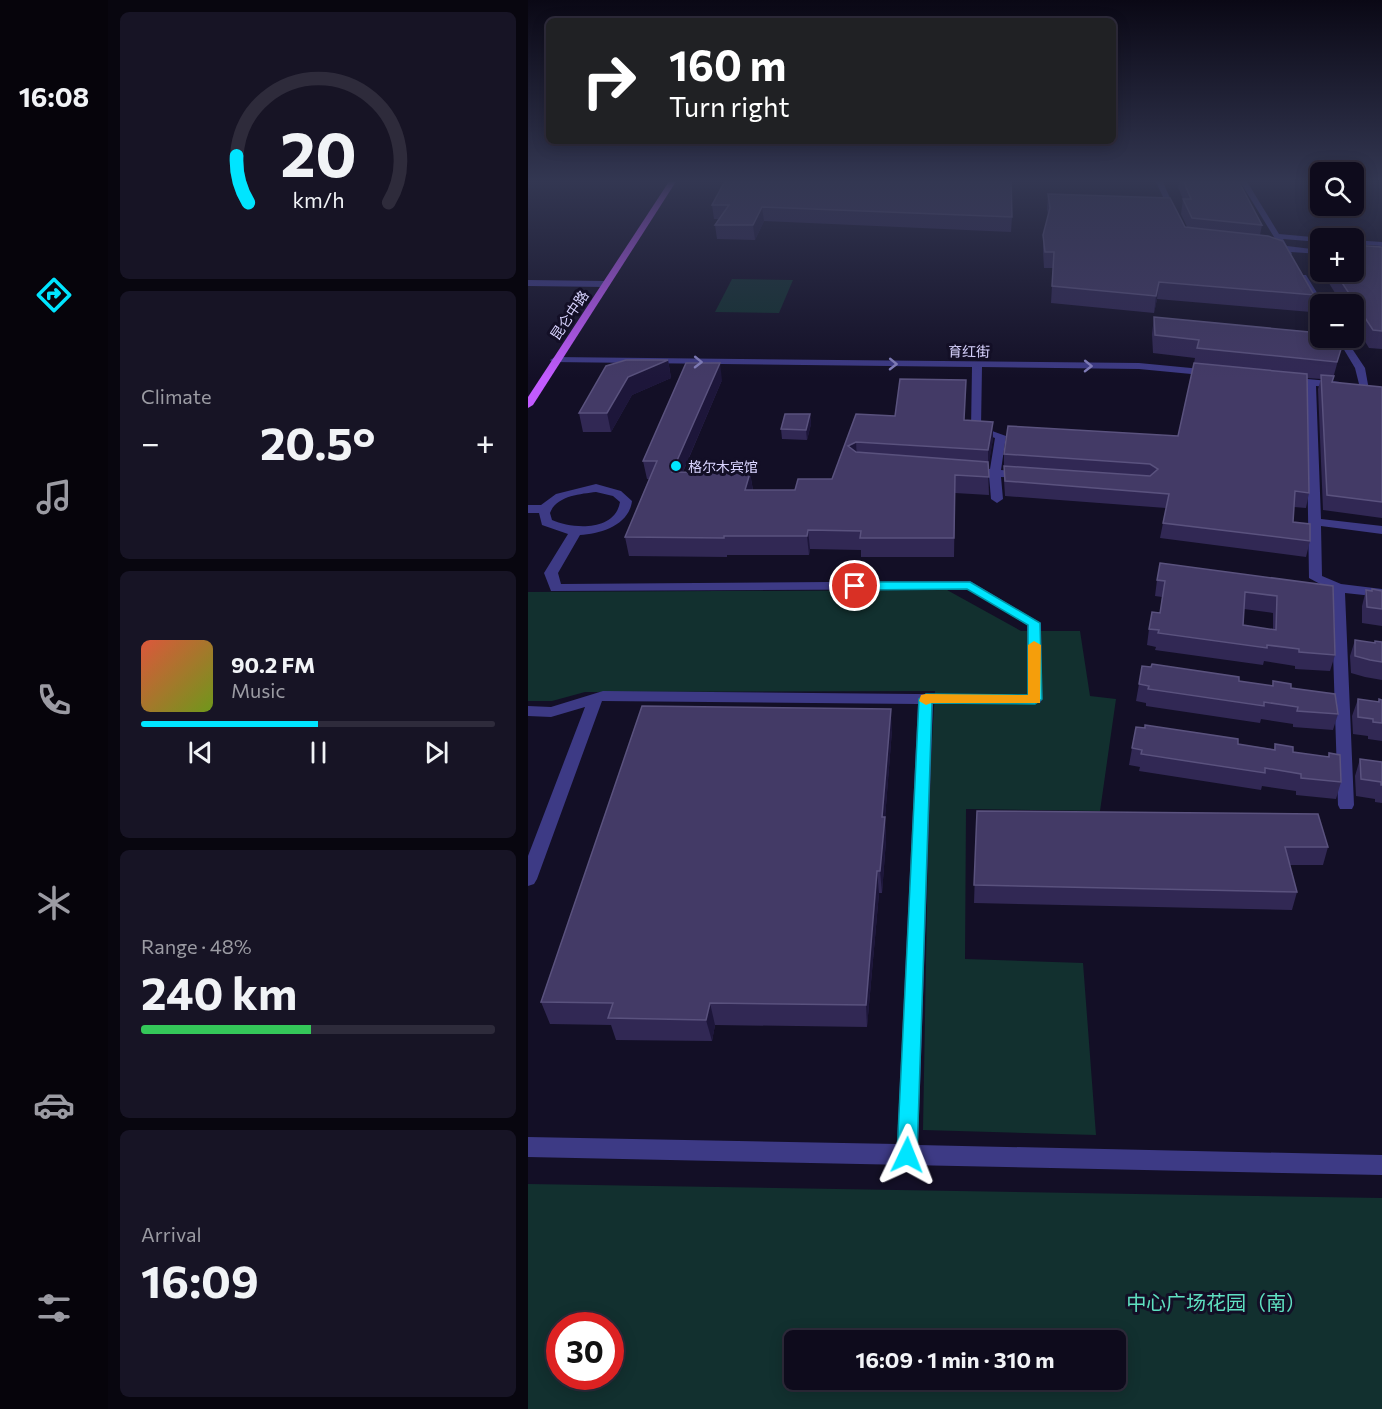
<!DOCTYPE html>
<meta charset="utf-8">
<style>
body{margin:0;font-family:Commissioner,"Noto Sans SC",sans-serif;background:#171425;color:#f1f3f6;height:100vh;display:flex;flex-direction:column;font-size:22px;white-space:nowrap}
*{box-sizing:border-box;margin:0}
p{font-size:20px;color:#9b9ba3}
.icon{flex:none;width:33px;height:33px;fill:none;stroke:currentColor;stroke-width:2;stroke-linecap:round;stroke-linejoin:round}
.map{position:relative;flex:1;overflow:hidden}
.drawer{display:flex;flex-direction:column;gap:12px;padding:12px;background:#08060f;width:420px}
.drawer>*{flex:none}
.banner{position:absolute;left:18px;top:18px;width:570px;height:126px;border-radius:9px;box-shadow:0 3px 15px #0003,0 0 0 2px #2e2b3b;background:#202124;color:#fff;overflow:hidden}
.buttons{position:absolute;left:782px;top:162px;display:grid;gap:12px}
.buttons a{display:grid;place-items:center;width:54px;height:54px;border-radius:9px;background:#0e0b1c;box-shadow:0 3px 15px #0003,0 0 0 2px #2e2b3b;font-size:30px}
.speed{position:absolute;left:18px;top:1312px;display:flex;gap:12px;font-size:30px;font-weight:700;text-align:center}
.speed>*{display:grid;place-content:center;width:78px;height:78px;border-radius:50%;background:#0e0b1c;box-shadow:0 3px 15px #0003,0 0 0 2px #2e2b3b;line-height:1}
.speed .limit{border:9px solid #d22;background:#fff;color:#111}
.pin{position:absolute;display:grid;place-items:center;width:51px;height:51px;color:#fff;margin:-26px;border:3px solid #fff;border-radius:50%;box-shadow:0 2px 6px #0007}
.me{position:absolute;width:66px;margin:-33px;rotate:2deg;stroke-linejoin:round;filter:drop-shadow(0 0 4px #0008)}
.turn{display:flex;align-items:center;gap:21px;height:126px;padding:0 24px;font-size:27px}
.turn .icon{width:78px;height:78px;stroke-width:2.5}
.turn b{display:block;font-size:42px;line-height:51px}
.big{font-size:45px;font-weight:700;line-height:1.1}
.drawer .card{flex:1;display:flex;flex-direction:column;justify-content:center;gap:9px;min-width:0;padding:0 21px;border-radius:9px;background:#171425}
.drawer .dial{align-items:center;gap:0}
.dial svg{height:156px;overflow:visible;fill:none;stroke:#2e2b3b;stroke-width:7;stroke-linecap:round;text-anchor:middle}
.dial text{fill:#f1f3f6;stroke:none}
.song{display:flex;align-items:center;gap:18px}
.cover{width:72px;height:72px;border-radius:9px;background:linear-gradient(135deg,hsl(10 70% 55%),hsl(80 70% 35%))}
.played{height:6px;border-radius:3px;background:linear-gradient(90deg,#00e5ff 50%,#2e2b3b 50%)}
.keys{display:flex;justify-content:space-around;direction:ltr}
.heat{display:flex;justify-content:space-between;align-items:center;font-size:33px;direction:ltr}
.charge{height:9px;border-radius:4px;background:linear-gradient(90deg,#34c759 48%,#2e2b3b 0)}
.trip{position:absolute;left:256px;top:1330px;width:342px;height:60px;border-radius:9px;background:#0e0b1c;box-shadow:0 3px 15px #0003,0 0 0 2px #2e2b3b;font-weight:700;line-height:60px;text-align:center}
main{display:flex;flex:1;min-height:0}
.tabs{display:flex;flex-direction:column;width:108px;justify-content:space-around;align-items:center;background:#06040b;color:#9b9ba3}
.tabs .icon{width:42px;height:42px}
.tabs .current{color:#00e5ff}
.tabs b{font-size:27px;color:#f1f3f6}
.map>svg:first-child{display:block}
.green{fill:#12302f;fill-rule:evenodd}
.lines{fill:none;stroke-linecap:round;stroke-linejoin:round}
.minor{fill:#3d3a85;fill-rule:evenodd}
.major{fill:#c25bff;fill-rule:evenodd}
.wall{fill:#312854;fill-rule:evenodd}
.shaded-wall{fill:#1d163a}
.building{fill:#433a66;stroke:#5a527e;stroke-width:1.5;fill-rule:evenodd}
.oneway{stroke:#837fbc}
.route{fill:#00e5ff;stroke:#0095a6;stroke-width:1.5}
.slow{fill:#f59e0b}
.poi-dot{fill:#00e5ff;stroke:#130f26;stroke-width:2}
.labels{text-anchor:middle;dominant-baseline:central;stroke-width:6;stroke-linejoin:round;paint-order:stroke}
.far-street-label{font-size:14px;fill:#d9d4ff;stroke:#130f26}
.far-poi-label{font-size:14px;fill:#d9d4ff;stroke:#130f26;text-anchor:start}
.near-park-label{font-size:20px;fill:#5fe0c0;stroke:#130f26}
</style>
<main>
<nav class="tabs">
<b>16:08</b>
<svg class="icon current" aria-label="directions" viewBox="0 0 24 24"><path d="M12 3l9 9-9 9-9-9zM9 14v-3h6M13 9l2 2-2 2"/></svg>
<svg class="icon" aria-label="music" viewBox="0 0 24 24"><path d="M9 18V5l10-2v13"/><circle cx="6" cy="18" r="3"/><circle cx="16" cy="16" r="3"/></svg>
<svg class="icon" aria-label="phone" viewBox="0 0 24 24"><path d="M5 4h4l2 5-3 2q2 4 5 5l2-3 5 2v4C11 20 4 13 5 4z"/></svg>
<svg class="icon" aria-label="climate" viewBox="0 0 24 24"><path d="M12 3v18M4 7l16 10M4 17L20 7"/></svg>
<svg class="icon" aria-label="car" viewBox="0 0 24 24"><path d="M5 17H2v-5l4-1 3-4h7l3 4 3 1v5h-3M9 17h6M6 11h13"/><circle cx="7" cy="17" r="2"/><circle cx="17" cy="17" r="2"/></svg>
<svg class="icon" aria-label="filters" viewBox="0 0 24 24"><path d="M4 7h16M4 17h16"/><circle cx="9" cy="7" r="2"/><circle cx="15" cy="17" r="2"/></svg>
</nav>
<section class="drawer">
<div class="card dial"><svg viewBox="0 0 100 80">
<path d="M14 69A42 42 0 1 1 86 69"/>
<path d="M14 69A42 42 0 0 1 8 45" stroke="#00e5ff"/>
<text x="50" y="56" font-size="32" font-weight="700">20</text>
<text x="50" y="72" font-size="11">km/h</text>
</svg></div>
<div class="card"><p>Climate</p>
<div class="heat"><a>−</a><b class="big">20.5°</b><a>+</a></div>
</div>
<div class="card">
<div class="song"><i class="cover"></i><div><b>90.2 FM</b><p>Music</p></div></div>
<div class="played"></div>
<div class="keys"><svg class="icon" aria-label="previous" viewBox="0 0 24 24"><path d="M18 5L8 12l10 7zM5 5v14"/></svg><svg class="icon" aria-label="pause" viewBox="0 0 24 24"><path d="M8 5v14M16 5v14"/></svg><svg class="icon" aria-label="next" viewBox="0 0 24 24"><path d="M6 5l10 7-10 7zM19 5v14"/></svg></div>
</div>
<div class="card"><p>Range · 48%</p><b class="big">240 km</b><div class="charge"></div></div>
<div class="card"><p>Arrival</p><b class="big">16:09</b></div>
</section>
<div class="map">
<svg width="854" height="1409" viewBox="0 0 854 1409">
<rect width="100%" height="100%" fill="#130f26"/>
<g class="green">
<path d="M 204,279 L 265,280 L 251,313 L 187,312 Z"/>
<path d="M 419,590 L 493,631 L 552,631 L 562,696 L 588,699 L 572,811 L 438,809 L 437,959 L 555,963 L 568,1135 L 395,1130 L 401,790 L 407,691 L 57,692 L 24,701 L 0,701 L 0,592 Z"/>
<path d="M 0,1184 L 854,1198 L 854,1409 L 0,1409 ZM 32,1326 L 82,1326 L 82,1377 L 32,1377 ZM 267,1341 L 588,1341 L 588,1380 L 267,1380 Z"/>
</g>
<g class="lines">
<g class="minor">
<path d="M 627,180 L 634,180 L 651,218 L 644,216 Z"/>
<path d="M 711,180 L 718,180 L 751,234 L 795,238 L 792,238 L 792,242 L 755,239 L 759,246 L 792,250 L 792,254 L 763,252 L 764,254 L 760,256 L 754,251 L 738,249 L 738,245 L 751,245 Z"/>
<path d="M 825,240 L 854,242 L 854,246 L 825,244 Z"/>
<path d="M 772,275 L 778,275 L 796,304 L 789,306 L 771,277 Z"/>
<path d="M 0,280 L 78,281 L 82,284 L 78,287 L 0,286 Z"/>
<path d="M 809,338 L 817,338 L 837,368 L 841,390 L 832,388 L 827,368 Z"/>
<path d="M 27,357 L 611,363 L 684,370 L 689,373 L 684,376 L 611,369 L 454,367 L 453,427 L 478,436 L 473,470 L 494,472 L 500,475 L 494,478 L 473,477 L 475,499 L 469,503 L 463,499 L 461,476 L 440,474 L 434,471 L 440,468 L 462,469 L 467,438 L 443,429 L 444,367 L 24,362 L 22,360 Z"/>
<path d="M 758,377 L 812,382 L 817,385 L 812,388 L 788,386 L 793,519 L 854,526 L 854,534 L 793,526 L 794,576 L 813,584 L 854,589 L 854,597 L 817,593 L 826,805 L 824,809 L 812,809 L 810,805 L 803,590 L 781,578 L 778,385 L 754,382 L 754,378 Z"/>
<path d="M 68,484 L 93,491 L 104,501 C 101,525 73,534 52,535 L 30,573 L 33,584 L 442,581 L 513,623 L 514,700 L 512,703 L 405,704 L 390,1145 L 854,1155 L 854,1175 L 0,1157 L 0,1137 L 369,1144 L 390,704 L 74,701 L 9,879 L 6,884 L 0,886 L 0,856 L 57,707 L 23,717 L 0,716 L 0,706 L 23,707 L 75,691 L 500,695 L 499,625 L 439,589 L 23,591 L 16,573 L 40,534 L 14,525 L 11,513 L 0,513 L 0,505 L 13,505 L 28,494 ZM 68,492 L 85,496 L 92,502 C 87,532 44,529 24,520 L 22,513 C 28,496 52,494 68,492 Z"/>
</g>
<path class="major" d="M 142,180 L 149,180 L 5,405 L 0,408 L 0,397 Z"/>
</g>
<g class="wall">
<path d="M 651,180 L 710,180 L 734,225 L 732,235 L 786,295 L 783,312 L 629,299 L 626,313 L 523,303 L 525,268 L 516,268 L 515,251 L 515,235 L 520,215 L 519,209 L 520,194 L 659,227 L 653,214 L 655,199 L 650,187 Z"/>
<path d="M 197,181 L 484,217 L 483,232 L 236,221 L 227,240 L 189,239 L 187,225 L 190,219 L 186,219 L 184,205 Z"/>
<path d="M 788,242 L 792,242 L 792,269 L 785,258 Z"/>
<path d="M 854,247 L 854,349 L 841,348 L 825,322 L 825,304 L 814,304 L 794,272 L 825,272 Z"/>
<path d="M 626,317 L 808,338 L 809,364 L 804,382 L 854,387 L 854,518 L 795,510 L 790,389 L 793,379 L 779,378 L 781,493 L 778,508 L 766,507 L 765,522 L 782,541 L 778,557 L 632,538 L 638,508 L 477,496 L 476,480 L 476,454 L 650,436 L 667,358 L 625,353 L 624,334 Z"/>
<path d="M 140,360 L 143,378 L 104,395 L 83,432 L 55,432 L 51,413 Z"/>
<path d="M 194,380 L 155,472 L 222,473 L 225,490 L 267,490 L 304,479 L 328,414 L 437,420 L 465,439 L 460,466 L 461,495 L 427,493 L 426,557 L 333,557 L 333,550 L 282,549 L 281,555 L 199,555 L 199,557 L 101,556 L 97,537 L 121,479 L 119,479 L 115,461 Z"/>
<path d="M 282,414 L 283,424 L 279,440 L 254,439 L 253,429 Z"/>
<path d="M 629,580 L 805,586 L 807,655 L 802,671 L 767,669 L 767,666 L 736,661 L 735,665 L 627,650 L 628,647 L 619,645 L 621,629 L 632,613 L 634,597 L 627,596 ZM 716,609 L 745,613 L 745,630 L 715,625 Z"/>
<path d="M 838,590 L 854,591 L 854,626 L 834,623 L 834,606 Z"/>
<path d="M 827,640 L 847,643 L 847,641 L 854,642 L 854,680 L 837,677 L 823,673 L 822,656 Z"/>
<path d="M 711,681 L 744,686 L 745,681 L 763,688 L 810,714 L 805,730 L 765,727 L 765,724 L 733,719 L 732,723 L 618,706 L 618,703 L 608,701 L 611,684 Z"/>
<path d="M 830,699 L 850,702 L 851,699 L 854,700 L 854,741 L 840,739 L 840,736 L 825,734 L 824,716 Z"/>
<path d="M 364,730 L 357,818 L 358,840 L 354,893 L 351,893 L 339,1027 L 187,1025 L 184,1041 L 88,1040 L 83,1025 L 22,1024 L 13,1002 Z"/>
<path d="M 710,744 L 746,749 L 747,744 L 765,752 L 800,757 L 801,753 L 813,782 L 808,799 L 768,795 L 768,791 L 734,786 L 733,790 L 611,771 L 612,767 L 601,765 L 604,748 Z"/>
<path d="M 832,759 L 854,762 L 854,803 L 847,802 L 847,799 L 828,796 L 827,776 Z"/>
<path d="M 449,811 L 800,847 L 795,865 L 762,865 L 769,892 L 764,910 L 446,903 Z"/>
</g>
<g class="shaded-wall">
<path d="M 234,207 L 236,221 L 227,240 L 225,225 Z"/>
<path d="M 631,282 L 629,299 L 626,313 L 628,296 Z"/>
<path d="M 140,360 L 143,378 L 104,395 L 83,432 L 79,413 L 100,377 Z"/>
<path d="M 192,363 L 194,380 L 147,490 L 144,472 Z"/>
<path d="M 282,414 L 283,424 L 279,440 L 278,430 Z"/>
<path d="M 465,422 L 465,439 L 460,469 L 460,450 Z"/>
<path d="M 328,442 L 329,460 L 320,446 Z"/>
<path d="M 222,473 L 225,491 L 217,490 Z"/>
<path d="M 280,530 L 282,549 L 281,555 L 279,536 Z"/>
<path d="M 363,709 L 364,730 L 357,818 L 358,840 L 354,893 L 352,871 L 354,817 Z"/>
<path d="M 349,871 L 351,893 L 339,1027 L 338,1005 Z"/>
<path d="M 182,1003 L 187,1025 L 184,1041 L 178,1020 Z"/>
</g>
<g class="building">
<path d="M 231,180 L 483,180 L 484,217 L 234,207 L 225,225 L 187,225 L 201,205 L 184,205 L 197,181 L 230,181 Z"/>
<path d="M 655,180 L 710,180 L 734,225 L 664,218 L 655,199 L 663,199 Z"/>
<path d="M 520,194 L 642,198 L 657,227 L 740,236 L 755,241 L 786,295 L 631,282 L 628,296 L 524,286 L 526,252 L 517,252 L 515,235 L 522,208 Z"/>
<path d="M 825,245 L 854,247 L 854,331 L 845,330 L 807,272 L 825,272 Z"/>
<path d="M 626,317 L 792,333 L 792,338 L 808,338 L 814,346 L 809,362 L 669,348 L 671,340 L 627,335 Z"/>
<path d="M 98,360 L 140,360 L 100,377 L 79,413 L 51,413 L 78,366 Z"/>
<path d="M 158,363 L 192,363 L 144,472 L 222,473 L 217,490 L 267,490 L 270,479 L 304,479 L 328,414 L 367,416 L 372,379 L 438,380 L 436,420 L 465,422 L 460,450 L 328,442 L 320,446 L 328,452 L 460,462 L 461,477 L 427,475 L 426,538 L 332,538 L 333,531 L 280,530 L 279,536 L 196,536 L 196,538 L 97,537 L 129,461 L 115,461 Z"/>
<path d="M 666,363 L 779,374 L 781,493 L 767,491 L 765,522 L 782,524 L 782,541 L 635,523 L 641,494 L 477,481 L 476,466 L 622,476 L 630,469 L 622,464 L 476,454 L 480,426 L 650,436 Z"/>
<path d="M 793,375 L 806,376 L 804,382 L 854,387 L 854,502 L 799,495 Z"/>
<path d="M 257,414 L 282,414 L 278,430 L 253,429 Z"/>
<path d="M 632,563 L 805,586 L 807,655 L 771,652 L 771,649 L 739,645 L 739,648 L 630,633 L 631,630 L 621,629 L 624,612 L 632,613 L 637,581 L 629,580 ZM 717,592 L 749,596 L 748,630 L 715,625 Z"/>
<path d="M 844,589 L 854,591 L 854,609 L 839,607 L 838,590 L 844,591 Z"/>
<path d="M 827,640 L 847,643 L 847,641 L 854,642 L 854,662 L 842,660 L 827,656 Z"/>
<path d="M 624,664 L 711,677 L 711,681 L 745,686 L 745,681 L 763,684 L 763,688 L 807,694 L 810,714 L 769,711 L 770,707 L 736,702 L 736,706 L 620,689 L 621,686 L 611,684 L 614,666 L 623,667 Z"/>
<path d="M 830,699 L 851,702 L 851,699 L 854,700 L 854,723 L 845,722 L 845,719 L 830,717 Z"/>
<path d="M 114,706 L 363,709 L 354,817 L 357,817 L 352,871 L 349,871 L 338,1005 L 182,1003 L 178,1020 L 80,1018 L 85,1003 L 13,1002 Z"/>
<path d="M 617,725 L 710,739 L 710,744 L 747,750 L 747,744 L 765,747 L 765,752 L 801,757 L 801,753 L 812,755 L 813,782 L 773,778 L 773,774 L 737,768 L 737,773 L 613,754 L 614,750 L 604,748 L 608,727 L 617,728 Z"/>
<path d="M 832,759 L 854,762 L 854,785 L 853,785 L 853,782 L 833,779 Z"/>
<path d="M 449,811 L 790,814 L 800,847 L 757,847 L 769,892 L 446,885 Z"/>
</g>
<defs><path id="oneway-chevron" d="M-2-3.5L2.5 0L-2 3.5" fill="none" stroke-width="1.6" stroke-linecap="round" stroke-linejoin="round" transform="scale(1.5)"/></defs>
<g class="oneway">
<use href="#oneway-chevron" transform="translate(170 362) rotate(1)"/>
<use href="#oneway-chevron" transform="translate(365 364) rotate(1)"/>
<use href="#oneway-chevron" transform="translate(560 366) rotate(1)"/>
</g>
<linearGradient id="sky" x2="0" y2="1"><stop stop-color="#0a0815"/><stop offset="0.48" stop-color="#333752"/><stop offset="1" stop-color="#333752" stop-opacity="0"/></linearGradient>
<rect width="854" height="378" fill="url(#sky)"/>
<path class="route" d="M 442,582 L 512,623 L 514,699 L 507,704 L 404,703 L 389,1155 L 386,1162 L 379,1165 L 372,1162 L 369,1155 L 391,699 L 398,694 L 500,695 L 500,625 L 439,589 L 327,590 L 321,586 L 327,582 Z"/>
<path class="slow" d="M 506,641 L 513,645 L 512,703 L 403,703 L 398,705 L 391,701 L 393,695 L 398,694 L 500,695 L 500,645 Z"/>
<circle class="poi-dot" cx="148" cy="466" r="6"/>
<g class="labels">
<g class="far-street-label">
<text transform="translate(41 315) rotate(-56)">昆仑中路</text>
<text transform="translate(441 351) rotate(1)">育红街</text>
</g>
<g class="far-poi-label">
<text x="160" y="466">格尔木宾馆</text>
</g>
<g class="near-park-label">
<text x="688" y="1302">中心广场花园（南）</text>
</g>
</g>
</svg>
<div class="buttons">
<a><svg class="icon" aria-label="search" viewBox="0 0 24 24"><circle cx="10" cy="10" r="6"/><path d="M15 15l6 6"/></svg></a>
<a>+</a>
<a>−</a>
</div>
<div class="speed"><div class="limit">30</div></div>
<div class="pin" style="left:327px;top:586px;background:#d93025"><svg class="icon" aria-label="arrive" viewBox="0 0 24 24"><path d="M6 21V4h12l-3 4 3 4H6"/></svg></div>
<svg class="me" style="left:379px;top:1155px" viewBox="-20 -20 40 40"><path d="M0-17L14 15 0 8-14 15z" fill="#00e5ff" stroke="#fff" stroke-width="4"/></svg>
<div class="trip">16:09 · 1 min · 310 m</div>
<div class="banner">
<div class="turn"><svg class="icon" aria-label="right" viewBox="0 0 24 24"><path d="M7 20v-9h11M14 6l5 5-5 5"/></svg><div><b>160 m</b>Turn right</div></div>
</div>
</div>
</main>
